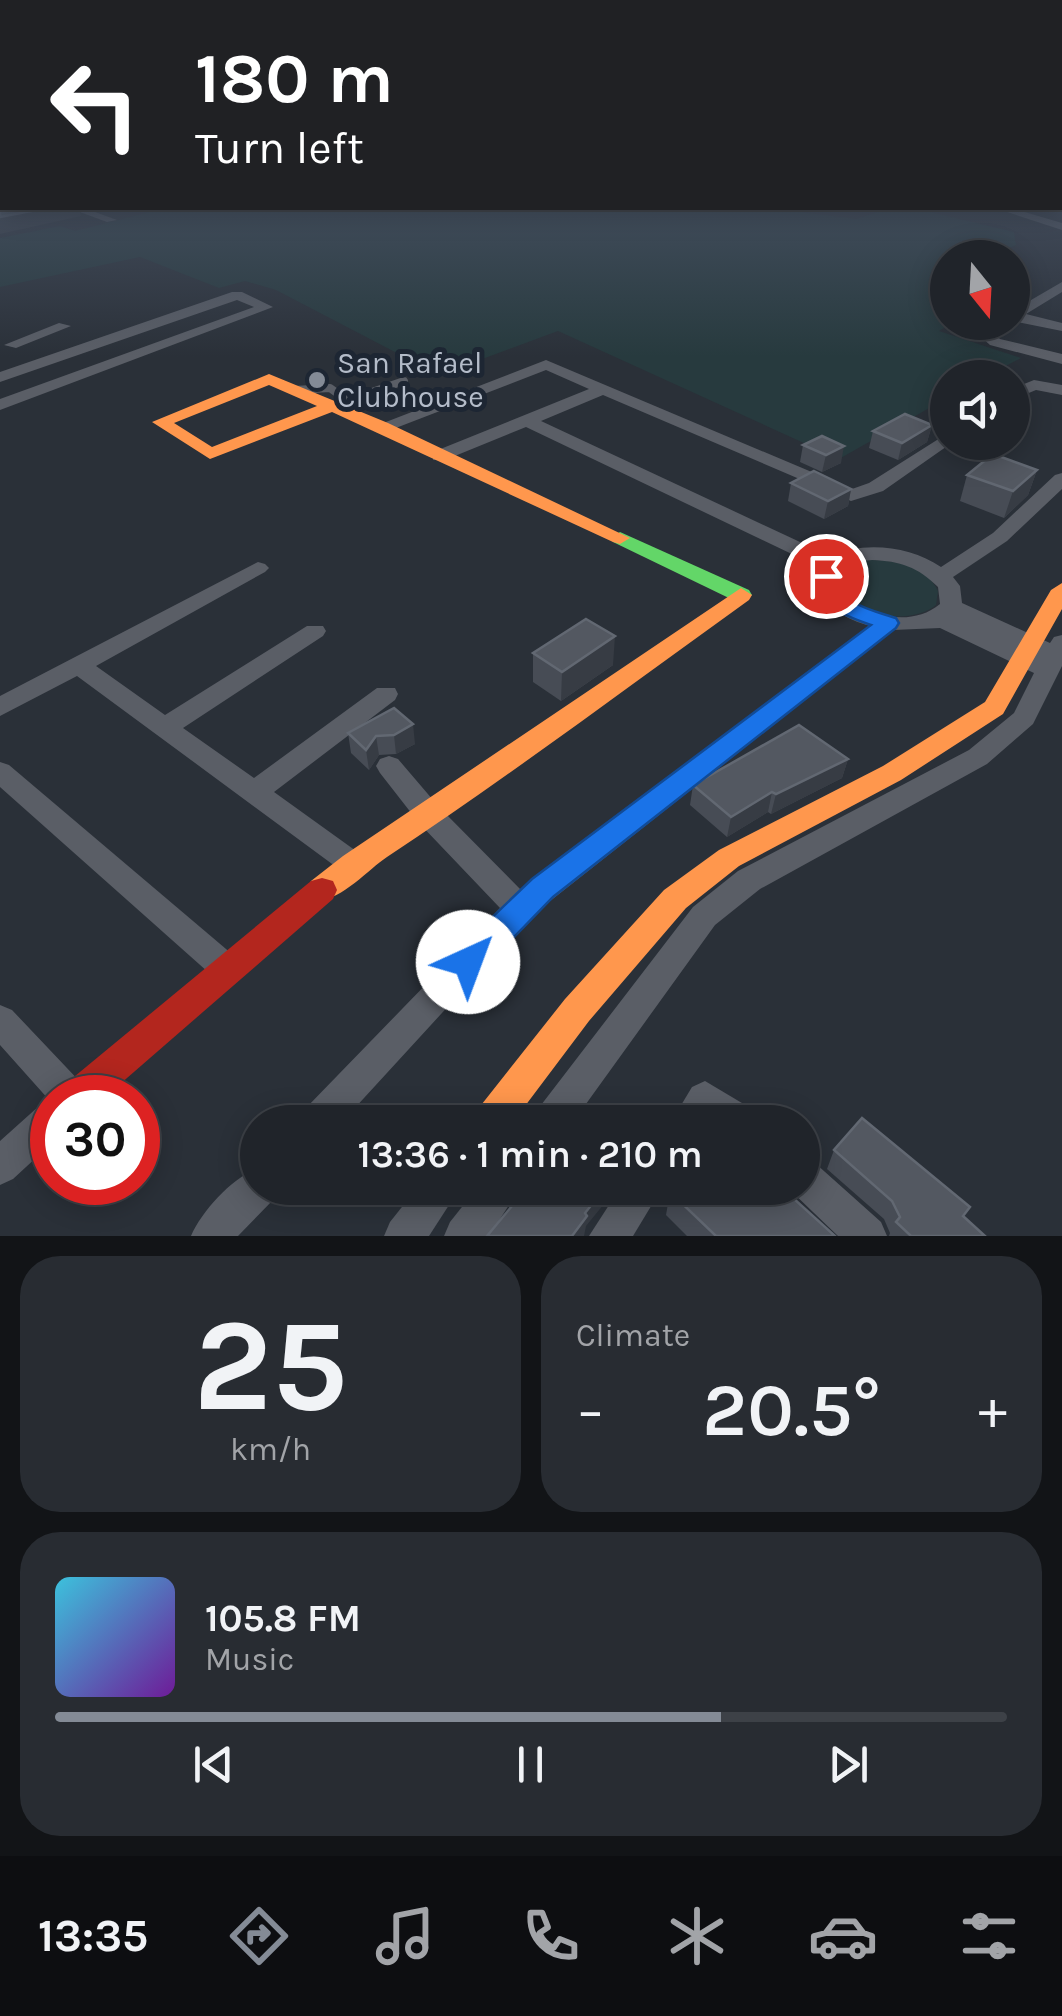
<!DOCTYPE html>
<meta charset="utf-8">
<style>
body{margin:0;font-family:Karla,sans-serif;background:#282c32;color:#f1f3f6;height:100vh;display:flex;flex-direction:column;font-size:38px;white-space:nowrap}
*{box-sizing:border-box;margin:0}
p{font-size:32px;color:#a2a4a8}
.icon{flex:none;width:55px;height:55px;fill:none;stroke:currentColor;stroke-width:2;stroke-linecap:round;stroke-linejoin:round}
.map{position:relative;height:1236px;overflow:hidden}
.panel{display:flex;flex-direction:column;gap:20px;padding:20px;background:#121417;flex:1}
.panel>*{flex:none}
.banner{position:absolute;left:0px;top:0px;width:1062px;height:210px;box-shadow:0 5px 25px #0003,0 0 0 2px #3d4147;background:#202124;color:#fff;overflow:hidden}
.needle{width:65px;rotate:162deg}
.fabs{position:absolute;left:930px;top:240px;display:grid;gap:20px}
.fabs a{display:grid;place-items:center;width:100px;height:100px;border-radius:50%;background:#20242a;box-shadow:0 5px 25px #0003,0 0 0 2px #3d4147;font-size:50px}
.speed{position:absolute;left:30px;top:1075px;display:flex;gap:20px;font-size:50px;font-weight:700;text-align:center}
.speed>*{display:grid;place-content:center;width:130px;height:130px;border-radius:50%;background:#20242a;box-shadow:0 5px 25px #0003,0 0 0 2px #3d4147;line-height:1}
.speed .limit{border:15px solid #d22;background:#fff;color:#111}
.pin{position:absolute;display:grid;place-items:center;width:85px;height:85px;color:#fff;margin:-42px;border:5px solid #fff;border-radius:50%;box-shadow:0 2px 10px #0007}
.me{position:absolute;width:110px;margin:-55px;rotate:43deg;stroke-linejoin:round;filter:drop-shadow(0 0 8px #0008)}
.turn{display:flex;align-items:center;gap:35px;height:210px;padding:0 30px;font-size:45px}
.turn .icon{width:130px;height:130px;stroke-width:2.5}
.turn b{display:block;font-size:70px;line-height:85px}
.big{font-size:75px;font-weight:600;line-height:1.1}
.panel .card{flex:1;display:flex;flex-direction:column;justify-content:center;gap:15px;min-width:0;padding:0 35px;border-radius:40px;background:#282c32}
.panel .dial{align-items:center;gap:0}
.dial b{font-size:130px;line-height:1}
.song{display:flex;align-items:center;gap:30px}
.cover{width:120px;height:120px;border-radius:15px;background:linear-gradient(135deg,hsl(190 70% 55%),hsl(280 70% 35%))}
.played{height:10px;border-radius:5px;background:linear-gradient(90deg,#848b96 70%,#3d4147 70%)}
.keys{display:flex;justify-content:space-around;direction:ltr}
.heat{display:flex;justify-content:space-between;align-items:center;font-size:55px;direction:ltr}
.panel .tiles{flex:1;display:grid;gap:20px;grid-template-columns:1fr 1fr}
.card:last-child{grid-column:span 2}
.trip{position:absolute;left:240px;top:1105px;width:580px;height:100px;border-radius:50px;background:#20242a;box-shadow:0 5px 25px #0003,0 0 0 2px #3d4147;font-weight:600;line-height:100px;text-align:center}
.tabs{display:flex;height:160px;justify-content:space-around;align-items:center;background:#0d0e11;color:#a2a4a8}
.tabs .icon{width:70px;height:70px}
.tabs .current{color:#848b96}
.tabs b{font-size:45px;color:#f1f3f6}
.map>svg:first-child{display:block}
.green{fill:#273a3e}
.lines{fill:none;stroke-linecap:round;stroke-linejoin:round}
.lane{stroke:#5a5e66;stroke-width:8}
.street{fill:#5a5e66;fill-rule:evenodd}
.fast{fill:#63d668;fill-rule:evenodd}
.slow{fill:#ff974d;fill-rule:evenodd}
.jam{fill:#b3261e;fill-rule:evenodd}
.wall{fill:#474c55}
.shaded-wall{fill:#373c44}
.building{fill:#535861;stroke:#626872;stroke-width:2.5}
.route{fill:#1a73e8;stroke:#114b97;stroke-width:2.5}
.poi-dot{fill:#848b96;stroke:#1d2633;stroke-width:4}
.labels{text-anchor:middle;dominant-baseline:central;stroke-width:10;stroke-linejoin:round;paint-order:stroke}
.far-poi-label{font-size:30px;fill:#b4bcc9;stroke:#1d2633;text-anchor:start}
</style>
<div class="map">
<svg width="1062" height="1236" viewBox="0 0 1062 1236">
<rect width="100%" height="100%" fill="#2a3038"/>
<g class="green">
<path d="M 166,208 L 616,208 L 641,211 L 767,208 L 856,219 L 891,208 L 913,208 L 1014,232 L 1016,245 L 989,257 L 948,258 L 948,322 L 952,323 L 939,331 L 1021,358 L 985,377 L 948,378 L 947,398 L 839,459 L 558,331 L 439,375 L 276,290 L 245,281 L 219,288 L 140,257 L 0,287 L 0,238 L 60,226 L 75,231 Z"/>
<path d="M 866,560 C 893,560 925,564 938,591 L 936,605 C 910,627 838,617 839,576 L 848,565 Z"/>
</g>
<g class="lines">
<g class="lane">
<path d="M 294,390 L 330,388 L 348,401"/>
<path d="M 331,406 L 404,381"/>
</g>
<g class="street">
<path d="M 69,208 L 84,208 L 117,220 L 107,222 Z"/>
<path d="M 995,208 L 1011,208 L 1062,223 L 1062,230 Z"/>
<path d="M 1062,282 L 1062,292 L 1026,314 L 1062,323 L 1062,331 L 1012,321 L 1012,311 Z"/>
<path d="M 232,292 L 242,292 L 273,307 L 0,410 L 0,399 L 254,307 L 237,300 L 0,382 L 0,372 Z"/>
<path d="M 991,322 L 1007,322 L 995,335 L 1000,339 L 1062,354 L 1062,364 L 990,345 L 979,335 Z"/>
<path d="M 59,323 L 71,326 L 16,348 L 4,345 Z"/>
<path d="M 546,360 L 852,489 L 869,483 L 948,433 L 948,442 L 953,442 L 883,491 L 851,501 L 603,395 L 541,421 L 830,556 C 864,541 910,546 941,567 L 993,533 L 1055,475 L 1062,473 L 1062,489 L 1007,541 L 953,577 L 960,586 L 962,603 L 1050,643 L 1054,637 L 1062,635 L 1062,666 L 1033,724 L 987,764 L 760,889 L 715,925 L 573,1122 L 533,1122 L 538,1109 L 693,907 L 738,871 L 969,750 L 1014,713 L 1034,673 L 940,628 L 893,630 L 530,917 L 342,1122 L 300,1122 L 305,1109 L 500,908 L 419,823 L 380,773 L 376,766 L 380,759 L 389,756 L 398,759 L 439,807 L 521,890 L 870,626 C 845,619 805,599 819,567 L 526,427 L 445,460 L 433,460 L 433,452 L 589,389 L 546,370 L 388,431 L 382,432 L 373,427 ZM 872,560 C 900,561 918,567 938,587 L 940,604 C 886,649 783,566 872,560 Z"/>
<path d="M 1034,380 L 1062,385 L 1062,395 L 1036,390 L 1012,400 L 1012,389 Z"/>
<path d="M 258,562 L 265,564 L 269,568 L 265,572 L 96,666 L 165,715 L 307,626 L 323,626 L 326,631 L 323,636 L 183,728 L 254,778 L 377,688 L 395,688 L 398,694 L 395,700 L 274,792 L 363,856 L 368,864 L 363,872 L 353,876 L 343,872 L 77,676 L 0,716 L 0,696 Z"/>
<path d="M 0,762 L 9,765 L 239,960 L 244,970 L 239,980 L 228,984 L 217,980 L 0,787 Z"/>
<path d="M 0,1005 L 12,1010 L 84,1086 L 89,1098 L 52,1098 L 52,1143 L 13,1179 L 0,1185 L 0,1141 L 39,1106 L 50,1101 L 0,1045 Z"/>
<path d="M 705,1081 L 752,1109 L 757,1122 L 671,1122 L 692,1087 Z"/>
<path d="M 802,1157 L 815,1163 L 881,1222 L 887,1236 L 838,1236 L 789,1189 L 802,1188 Z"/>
<path d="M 258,1168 L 258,1188 L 277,1188 L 272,1201 L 238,1236 L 191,1236 C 202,1211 232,1178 258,1168 Z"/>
<path d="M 417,1188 L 460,1188 L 429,1236 L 384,1236 L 390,1222 Z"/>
<path d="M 477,1188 L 520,1188 L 489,1236 L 444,1236 L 450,1222 Z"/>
<path d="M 620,1188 L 662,1188 L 633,1236 L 589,1236 Z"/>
</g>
<path class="fast" d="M 620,532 L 749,590 L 752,595 L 741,602 L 733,600 L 613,542 L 610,538 Z"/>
<g class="slow">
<path d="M 269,374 L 388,423 L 630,538 L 620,544 L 613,542 L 332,412 L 210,459 L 152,422 ZM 269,385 L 317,406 L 212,447 L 174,423 Z"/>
<path d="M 1062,583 L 1062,609 L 1003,714 L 901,780 L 739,866 L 686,908 L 589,1021 L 513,1122 L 473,1122 L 478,1109 L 565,999 L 664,890 L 719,850 L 883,766 L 985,702 L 1051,590 Z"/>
<path d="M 741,588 L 752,595 L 749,600 C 629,686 511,775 387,857 C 367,870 336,907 311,899 L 307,890 L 311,881 L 343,856 Z"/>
</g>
<path class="jam" d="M 322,878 L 333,881 L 337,890 L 333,899 L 104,1098 L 58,1098 L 63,1086 L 311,881 Z"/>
</g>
<g class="wall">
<path d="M 932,425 L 927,442 L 898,460 L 869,448 L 873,431 Z"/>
<path d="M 803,445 L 841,463 L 822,472 L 800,462 Z"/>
<path d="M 1037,470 L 1028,495 L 1004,518 L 960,501 L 967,475 Z"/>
<path d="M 791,483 L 851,489 L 848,506 L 824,519 L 788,501 Z"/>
<path d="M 533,653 L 613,665 L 561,701 L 533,682 Z"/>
<path d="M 394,708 L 415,744 L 396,754 L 379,755 L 369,770 L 351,753 L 348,733 Z"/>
<path d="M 848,759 L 842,778 L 771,814 L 768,812 L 727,837 L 690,805 L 693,785 Z"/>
<path d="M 834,1150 L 964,1216 L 985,1236 L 889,1236 L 890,1233 L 884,1219 L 827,1169 Z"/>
<path d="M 674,1188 L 786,1188 L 785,1191 L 835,1236 L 687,1236 L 666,1215 L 670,1192 Z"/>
</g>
<g class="shaded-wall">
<path d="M 47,208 L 79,208 L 81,216 L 0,234 L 0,217 Z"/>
<path d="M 932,425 L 927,442 L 898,460 L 902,443 Z"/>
<path d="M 844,446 L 841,463 L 822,472 L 826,455 Z"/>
<path d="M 1037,470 L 1028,495 L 1004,518 L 1013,491 Z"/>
<path d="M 851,489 L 848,506 L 824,519 L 828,501 Z"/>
<path d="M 615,636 L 613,665 L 561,701 L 562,672 Z"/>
<path d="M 413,724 L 415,744 L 396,754 L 394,735 Z"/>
<path d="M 376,736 L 379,755 L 369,770 L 366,750 Z"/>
<path d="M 848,759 L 842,778 L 771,814 L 776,794 Z"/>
<path d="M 772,792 L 768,812 L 727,837 L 731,817 Z"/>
<path d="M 605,1188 L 617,1188 L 586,1226 L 584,1236 L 572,1236 L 585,1213 Z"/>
</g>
<g class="building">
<path d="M 0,184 L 2,184 L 2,208 L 47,208 L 0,217 Z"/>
<path d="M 905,414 L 932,425 L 902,443 L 873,431 Z"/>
<path d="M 822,436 L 844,446 L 826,455 L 803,445 Z"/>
<path d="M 993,454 L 1037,470 L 1013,491 L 967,475 Z"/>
<path d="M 814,471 L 851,489 L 828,501 L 791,483 Z"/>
<path d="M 586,619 L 615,636 L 562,672 L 533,653 Z"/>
<path d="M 394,708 L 413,724 L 394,735 L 376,736 L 366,750 L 348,733 Z"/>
<path d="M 799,725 L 848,759 L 776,794 L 772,792 L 731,817 L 693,785 Z"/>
<path d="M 862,1118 L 970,1207 L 963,1216 L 985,1236 L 911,1236 L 896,1222 L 900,1217 L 892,1201 L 834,1150 Z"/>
<path d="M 527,1188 L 605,1188 L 585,1213 L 587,1216 L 572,1236 L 487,1236 Z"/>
<path d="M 674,1188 L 782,1188 L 835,1236 L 716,1236 L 670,1192 Z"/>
</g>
<linearGradient id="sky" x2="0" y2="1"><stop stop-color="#171a1f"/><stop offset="0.52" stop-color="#444e5e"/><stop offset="1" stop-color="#444e5e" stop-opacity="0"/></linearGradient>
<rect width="1062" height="357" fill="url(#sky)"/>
<path class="route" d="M 826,569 L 837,576 C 840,605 872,610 896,618 L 899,623 L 896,628 L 553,897 L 480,972 L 468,976 L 457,972 L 452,962 L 457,951 L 532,879 L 871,625 C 845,616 818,607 815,576 Z"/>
<circle class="poi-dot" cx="317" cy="380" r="10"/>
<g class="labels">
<g class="far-poi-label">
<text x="337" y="363">San Rafael<tspan x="337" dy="34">Clubhouse</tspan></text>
</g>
</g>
</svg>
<div class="fabs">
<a><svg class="needle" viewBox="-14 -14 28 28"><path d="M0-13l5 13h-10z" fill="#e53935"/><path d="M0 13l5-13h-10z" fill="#a2a4a8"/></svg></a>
<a><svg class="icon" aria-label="sound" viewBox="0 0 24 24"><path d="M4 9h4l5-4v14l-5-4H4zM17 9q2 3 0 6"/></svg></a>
</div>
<div class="speed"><div class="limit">30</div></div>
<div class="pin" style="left:826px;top:576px;background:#d93025"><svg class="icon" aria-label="arrive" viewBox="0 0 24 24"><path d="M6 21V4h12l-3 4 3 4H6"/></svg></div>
<svg class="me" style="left:468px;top:962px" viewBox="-20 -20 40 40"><circle r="19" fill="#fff"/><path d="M0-13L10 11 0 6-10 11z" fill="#1a73e8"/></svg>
<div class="trip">13:36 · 1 min · 210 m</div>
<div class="banner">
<div class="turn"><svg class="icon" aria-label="left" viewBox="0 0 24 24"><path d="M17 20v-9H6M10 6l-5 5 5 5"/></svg><div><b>180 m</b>Turn left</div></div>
</div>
</div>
<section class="panel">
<div class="tiles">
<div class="card dial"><b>25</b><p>km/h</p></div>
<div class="card"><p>Climate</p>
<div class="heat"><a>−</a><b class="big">20.5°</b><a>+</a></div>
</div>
<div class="card">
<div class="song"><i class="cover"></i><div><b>105.8 FM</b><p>Music</p></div></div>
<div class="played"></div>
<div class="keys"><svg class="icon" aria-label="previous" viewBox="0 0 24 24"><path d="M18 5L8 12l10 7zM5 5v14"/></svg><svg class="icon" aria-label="pause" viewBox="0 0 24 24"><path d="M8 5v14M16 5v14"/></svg><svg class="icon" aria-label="next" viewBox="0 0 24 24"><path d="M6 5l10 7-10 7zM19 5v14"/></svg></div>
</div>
</div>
</section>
<nav class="tabs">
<b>13:35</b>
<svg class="icon current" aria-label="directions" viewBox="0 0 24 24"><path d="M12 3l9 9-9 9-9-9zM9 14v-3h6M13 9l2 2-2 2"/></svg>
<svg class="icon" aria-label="music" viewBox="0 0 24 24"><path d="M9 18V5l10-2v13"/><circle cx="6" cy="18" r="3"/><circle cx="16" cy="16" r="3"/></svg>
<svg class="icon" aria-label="phone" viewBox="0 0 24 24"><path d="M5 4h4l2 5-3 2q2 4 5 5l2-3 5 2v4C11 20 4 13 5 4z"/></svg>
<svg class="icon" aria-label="climate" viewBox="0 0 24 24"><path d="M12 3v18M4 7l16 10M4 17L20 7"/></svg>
<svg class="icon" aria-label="car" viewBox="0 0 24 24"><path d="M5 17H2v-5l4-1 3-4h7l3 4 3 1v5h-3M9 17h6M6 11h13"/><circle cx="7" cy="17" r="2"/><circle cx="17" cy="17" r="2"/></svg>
<svg class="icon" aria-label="filters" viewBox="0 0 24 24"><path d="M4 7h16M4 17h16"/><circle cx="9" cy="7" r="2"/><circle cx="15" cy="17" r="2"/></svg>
</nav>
